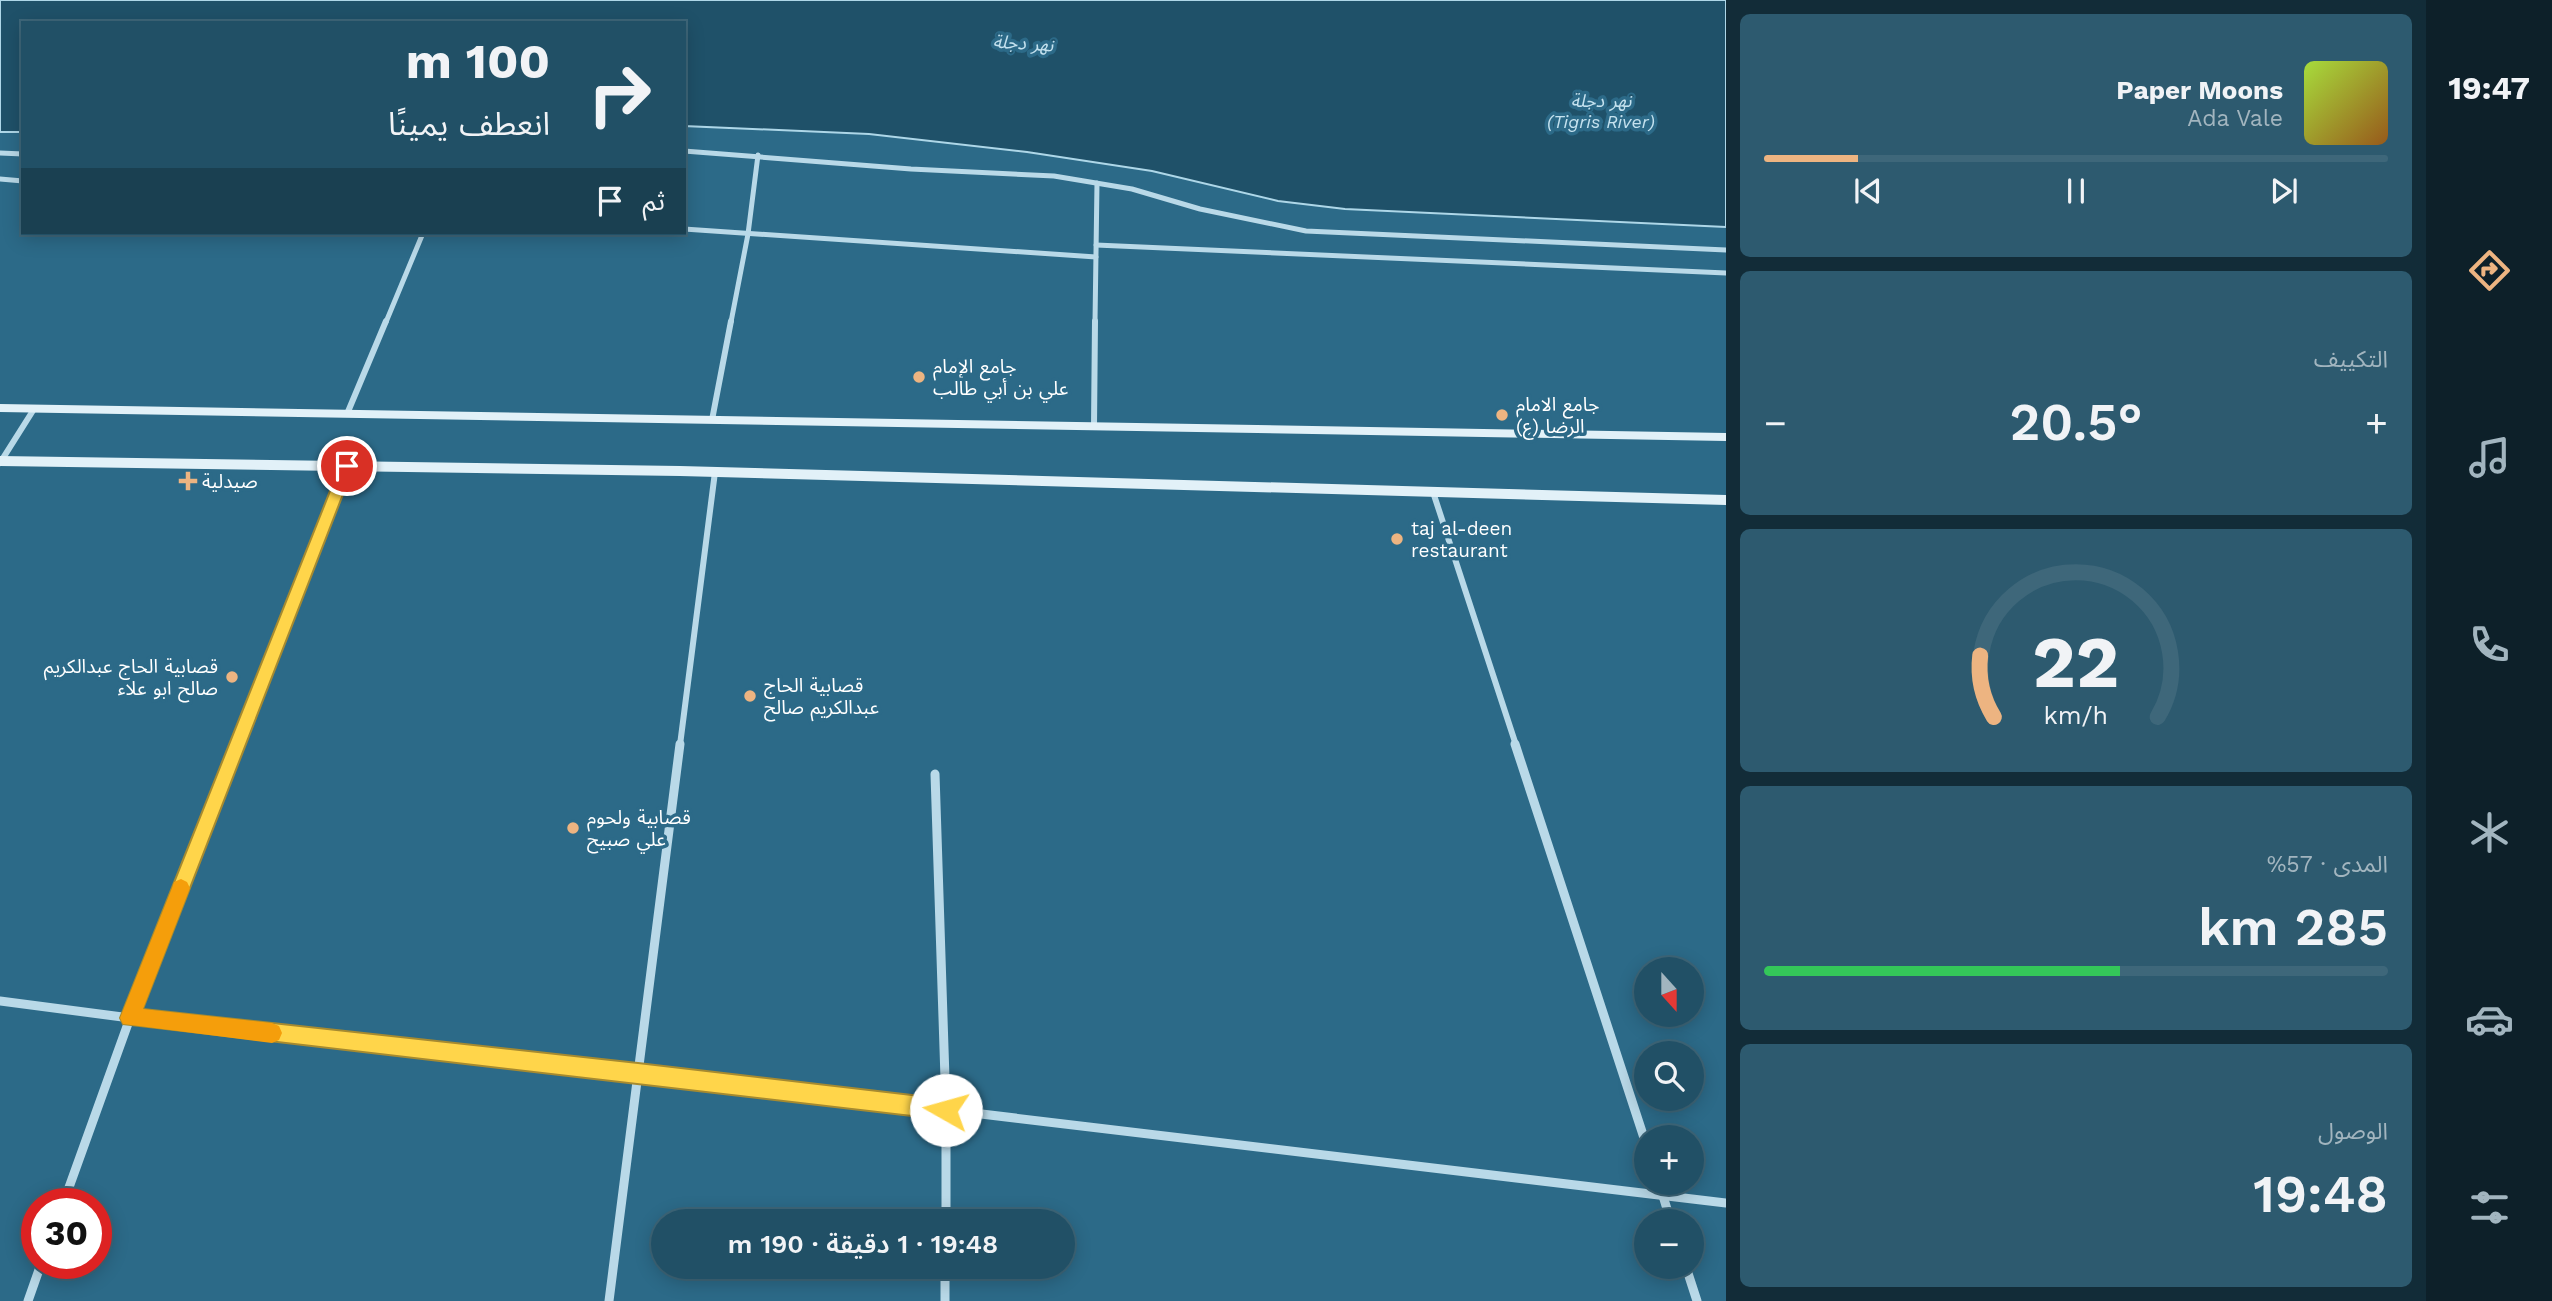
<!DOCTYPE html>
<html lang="ar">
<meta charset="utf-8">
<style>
body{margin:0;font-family:"Work Sans","Noto Sans Arabic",sans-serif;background:#2d5a6f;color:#f1f3f6;direction:rtl;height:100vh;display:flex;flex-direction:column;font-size:26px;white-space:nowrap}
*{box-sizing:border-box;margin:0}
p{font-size:23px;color:#a2b5bf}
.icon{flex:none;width:38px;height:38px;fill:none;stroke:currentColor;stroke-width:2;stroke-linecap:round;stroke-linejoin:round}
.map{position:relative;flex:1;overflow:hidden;direction:ltr}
.sheet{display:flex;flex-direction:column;gap:14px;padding:14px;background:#122c38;width:700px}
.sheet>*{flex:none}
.guide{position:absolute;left:21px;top:21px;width:665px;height:214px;border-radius:0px;box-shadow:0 4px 18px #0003,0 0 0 2px #3e677a;direction:rtl;background:#215066;color:#f1f3f6;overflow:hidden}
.needle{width:46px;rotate:159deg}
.tools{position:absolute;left:1634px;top:957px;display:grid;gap:14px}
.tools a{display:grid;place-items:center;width:70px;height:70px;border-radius:50%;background:#215066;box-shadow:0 4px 18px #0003,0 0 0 2px #3e677a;font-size:35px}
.speed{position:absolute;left:21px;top:1188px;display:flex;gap:14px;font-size:35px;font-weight:700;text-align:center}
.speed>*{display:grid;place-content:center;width:91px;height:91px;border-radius:50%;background:#215066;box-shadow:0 4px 18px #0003,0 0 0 2px #3e677a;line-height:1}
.speed .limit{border:10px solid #d22;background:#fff;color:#111}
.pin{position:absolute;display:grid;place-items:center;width:60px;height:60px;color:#fff;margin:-30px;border:4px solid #fff;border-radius:50%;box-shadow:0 2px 7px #0007}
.me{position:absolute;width:77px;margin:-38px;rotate:277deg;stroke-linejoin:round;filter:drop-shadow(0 0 5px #0008)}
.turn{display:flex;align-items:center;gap:24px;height:147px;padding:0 21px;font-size:32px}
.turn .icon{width:91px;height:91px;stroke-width:2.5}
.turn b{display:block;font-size:49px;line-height:60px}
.then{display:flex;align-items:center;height:66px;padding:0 21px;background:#0003;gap:14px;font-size:26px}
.big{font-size:52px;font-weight:600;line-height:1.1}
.sheet .widget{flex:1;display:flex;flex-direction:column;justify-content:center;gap:10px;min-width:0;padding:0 24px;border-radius:10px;background:#2d5a6f}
.sheet .dial{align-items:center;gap:0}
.dial svg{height:182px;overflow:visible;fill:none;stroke:#3e677a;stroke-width:7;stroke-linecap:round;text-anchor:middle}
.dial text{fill:#f1f3f6;stroke:none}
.song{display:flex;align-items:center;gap:21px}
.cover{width:84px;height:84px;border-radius:10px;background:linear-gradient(135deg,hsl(80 70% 55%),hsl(30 70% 35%))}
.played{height:7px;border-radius:4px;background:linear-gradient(90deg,#edb481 15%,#3e677a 15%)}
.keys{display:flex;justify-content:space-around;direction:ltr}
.heat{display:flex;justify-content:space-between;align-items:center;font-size:38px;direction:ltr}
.charge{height:10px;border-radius:5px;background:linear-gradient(90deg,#34c759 57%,#3e677a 0)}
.trip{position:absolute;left:651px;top:1209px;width:424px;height:70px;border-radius:35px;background:#215066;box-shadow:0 4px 18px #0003,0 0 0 2px #3e677a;font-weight:600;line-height:70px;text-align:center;direction:rtl}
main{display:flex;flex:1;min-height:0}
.menu{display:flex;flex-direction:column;width:126px;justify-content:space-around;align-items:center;background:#0d2029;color:#a2b5bf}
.menu .icon{width:49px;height:49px}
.menu .active{color:#edb481}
.menu b{font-size:32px;color:#f1f3f6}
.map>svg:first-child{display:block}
.water{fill:#1f5169;stroke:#aed7e8;stroke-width:2}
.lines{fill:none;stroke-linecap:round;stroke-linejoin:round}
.minor-far2{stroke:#b9d9e8;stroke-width:5}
.minor-far1{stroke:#b9d9e8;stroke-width:6}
.minor{stroke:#b9d9e8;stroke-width:9}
.secondary{fill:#e2f1f8;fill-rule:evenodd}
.route{fill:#ffd54a;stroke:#a68a30;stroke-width:2}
.slow{fill:#f59e0b}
.poi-dot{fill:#edb481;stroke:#2c6a88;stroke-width:2.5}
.labels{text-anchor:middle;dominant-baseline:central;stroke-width:7;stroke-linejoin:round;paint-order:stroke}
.far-water-label{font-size:18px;font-style:italic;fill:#c5e2ef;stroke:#2c6a88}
.poi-label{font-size:19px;fill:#fff;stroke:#2c6a88;text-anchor:start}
</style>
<main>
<nav class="menu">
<b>19:47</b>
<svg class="icon active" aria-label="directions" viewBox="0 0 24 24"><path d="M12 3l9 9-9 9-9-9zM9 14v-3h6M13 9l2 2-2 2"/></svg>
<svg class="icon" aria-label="music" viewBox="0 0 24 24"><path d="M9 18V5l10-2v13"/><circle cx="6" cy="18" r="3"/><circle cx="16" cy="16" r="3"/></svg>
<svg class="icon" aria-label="phone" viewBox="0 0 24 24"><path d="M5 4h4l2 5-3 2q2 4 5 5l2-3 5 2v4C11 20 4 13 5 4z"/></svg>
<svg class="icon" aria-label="climate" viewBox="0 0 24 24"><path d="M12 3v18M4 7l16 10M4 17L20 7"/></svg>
<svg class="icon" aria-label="car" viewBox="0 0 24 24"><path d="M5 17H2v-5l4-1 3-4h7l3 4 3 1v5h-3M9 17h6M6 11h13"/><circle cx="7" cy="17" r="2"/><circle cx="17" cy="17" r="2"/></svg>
<svg class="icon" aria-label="filters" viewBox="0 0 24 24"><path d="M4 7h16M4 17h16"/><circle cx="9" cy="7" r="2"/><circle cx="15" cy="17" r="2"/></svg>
</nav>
<section class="sheet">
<div class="widget">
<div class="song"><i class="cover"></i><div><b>Paper Moons</b><p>Ada Vale</p></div></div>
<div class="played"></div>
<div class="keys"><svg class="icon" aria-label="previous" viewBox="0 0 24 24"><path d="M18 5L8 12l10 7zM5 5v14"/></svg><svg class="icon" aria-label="pause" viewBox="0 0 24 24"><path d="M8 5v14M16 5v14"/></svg><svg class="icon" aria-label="next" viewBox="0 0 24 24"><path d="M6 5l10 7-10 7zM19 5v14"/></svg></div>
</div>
<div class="widget"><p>التكييف</p>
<div class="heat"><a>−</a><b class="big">20.5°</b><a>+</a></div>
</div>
<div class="widget dial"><svg viewBox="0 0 100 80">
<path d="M14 69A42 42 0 1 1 86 69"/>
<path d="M14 69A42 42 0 0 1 8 42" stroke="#edb481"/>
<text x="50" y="56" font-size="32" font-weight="700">22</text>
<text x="50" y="72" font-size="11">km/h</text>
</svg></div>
<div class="widget"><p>المدى · 57%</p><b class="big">285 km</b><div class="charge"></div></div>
<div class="widget"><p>الوصول</p><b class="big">19:48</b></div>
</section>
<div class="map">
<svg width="1726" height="1301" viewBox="0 0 1726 1301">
<rect width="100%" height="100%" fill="#2c6a88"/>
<path class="water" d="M 0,0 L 1726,0 L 1726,227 L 1345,209 L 1278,201 L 1152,171 L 1027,152 L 869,134 L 684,126 L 684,23 L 23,23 L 23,132 L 0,132 Z"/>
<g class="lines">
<g class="minor-far2">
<path d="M 684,151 L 911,169 L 1054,176 L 1132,189 L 1200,209 L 1306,231 L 1726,250"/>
<path d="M 0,153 L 23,154"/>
<path d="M 0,179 L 23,181"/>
<path d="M 684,229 L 1096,257"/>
<path d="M 1096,245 L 1726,273"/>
<path d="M 386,322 L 423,233"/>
<path d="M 731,322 L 748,234 L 758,155"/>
<path d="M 1095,322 L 1097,183"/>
</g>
<g class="minor-far1">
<path d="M 347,414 L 386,321"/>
<path d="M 712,420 L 731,321"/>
<path d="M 1094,426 L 1095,321"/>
<path d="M 0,463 L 34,409"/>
<path d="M 1433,492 L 1516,745"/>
<path d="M 237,745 L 347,466"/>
<path d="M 680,745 L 715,472"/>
</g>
<g class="minor">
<path d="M 1515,744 L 1647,1147"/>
<path d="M 935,774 L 946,1109 L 946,1222"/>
<path d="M 0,1001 L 130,1018 L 638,1073 L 1726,1203"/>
<path d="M 1659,1183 L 1671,1222"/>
<path d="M 63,1204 L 130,1018 L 238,744"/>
<path d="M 945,1267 L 945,1301"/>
<path d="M 1686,1267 L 1697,1301"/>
<path d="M 28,1301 L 41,1264"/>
<path d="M 609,1301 L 680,744"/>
</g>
<g class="secondary">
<path d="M 0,404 L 1726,433 L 1726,441 L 0,412 Z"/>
<path d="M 0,456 L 680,466 L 1726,495 L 1726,505 L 680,476 L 0,466 Z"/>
</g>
</g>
<path class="route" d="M 347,461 L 354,466 L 143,1009 L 638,1063 L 946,1099 L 953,1102 L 956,1110 L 953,1117 L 946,1120 L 123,1024 L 120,1018 L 340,466 Z"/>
<path class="slow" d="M 181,879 L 187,882 L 190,888 L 143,1009 L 272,1023 L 279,1026 L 282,1033 L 279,1040 L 272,1043 L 123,1024 L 120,1018 L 172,888 L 174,882 Z"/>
<g class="poi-dot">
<circle cx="919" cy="377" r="7"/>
<circle cx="1502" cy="415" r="7"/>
<path d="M184.5 470.5h7v7h7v7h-7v7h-7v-7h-7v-7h7z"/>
<circle cx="1397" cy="539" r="7"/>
<circle cx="232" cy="677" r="7"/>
<circle cx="750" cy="696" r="7"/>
<circle cx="573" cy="828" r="7"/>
</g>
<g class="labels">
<g class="far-water-label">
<text transform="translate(1023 43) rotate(4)">نهر دجلة</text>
<text x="1601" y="100">نهر دجلة<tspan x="1601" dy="21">(Tigris River)</tspan></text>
</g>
<g class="poi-label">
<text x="933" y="366">جامع الإمام<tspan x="933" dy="22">علي بن أبي طالب</tspan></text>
<text x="1516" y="404">جامع الامام<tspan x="1516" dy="22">الرضا (ع)</tspan></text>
<text x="202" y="481">صيدلية</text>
<text x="1411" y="528">taj al-deen<tspan x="1411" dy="22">restaurant</tspan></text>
<text x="218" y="666" text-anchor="end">قصابية الحاج عبدالكريم<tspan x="218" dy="22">صالح ابو علاء</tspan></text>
<text x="764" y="685">قصابية الحاج<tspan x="764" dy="22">عبدالكريم صالح</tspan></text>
<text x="587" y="817">قصابية ولحوم<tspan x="587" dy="22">علي صبيح</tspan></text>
</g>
</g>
</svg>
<div class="tools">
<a><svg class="needle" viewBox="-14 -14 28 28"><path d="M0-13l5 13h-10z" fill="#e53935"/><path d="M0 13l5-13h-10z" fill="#a2b5bf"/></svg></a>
<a><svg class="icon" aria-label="search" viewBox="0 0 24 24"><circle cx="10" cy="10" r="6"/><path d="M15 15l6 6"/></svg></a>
<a>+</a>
<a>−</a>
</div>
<div class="speed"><div class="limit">30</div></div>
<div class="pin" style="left:347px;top:466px;background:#d93025"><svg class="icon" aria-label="arrive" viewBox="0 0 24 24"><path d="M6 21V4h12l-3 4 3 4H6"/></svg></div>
<svg class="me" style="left:946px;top:1110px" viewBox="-20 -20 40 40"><circle r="19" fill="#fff"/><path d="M0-13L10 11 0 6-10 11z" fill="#ffd54a"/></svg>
<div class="trip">19:48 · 1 دقيقة · 190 m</div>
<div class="guide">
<div class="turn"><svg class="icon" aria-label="right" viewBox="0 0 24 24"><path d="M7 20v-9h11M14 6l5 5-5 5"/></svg><div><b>100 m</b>انعطف يمينًا</div></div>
<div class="then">ثم<svg class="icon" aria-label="arrive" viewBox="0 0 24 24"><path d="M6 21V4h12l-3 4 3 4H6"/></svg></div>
</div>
</div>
</main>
